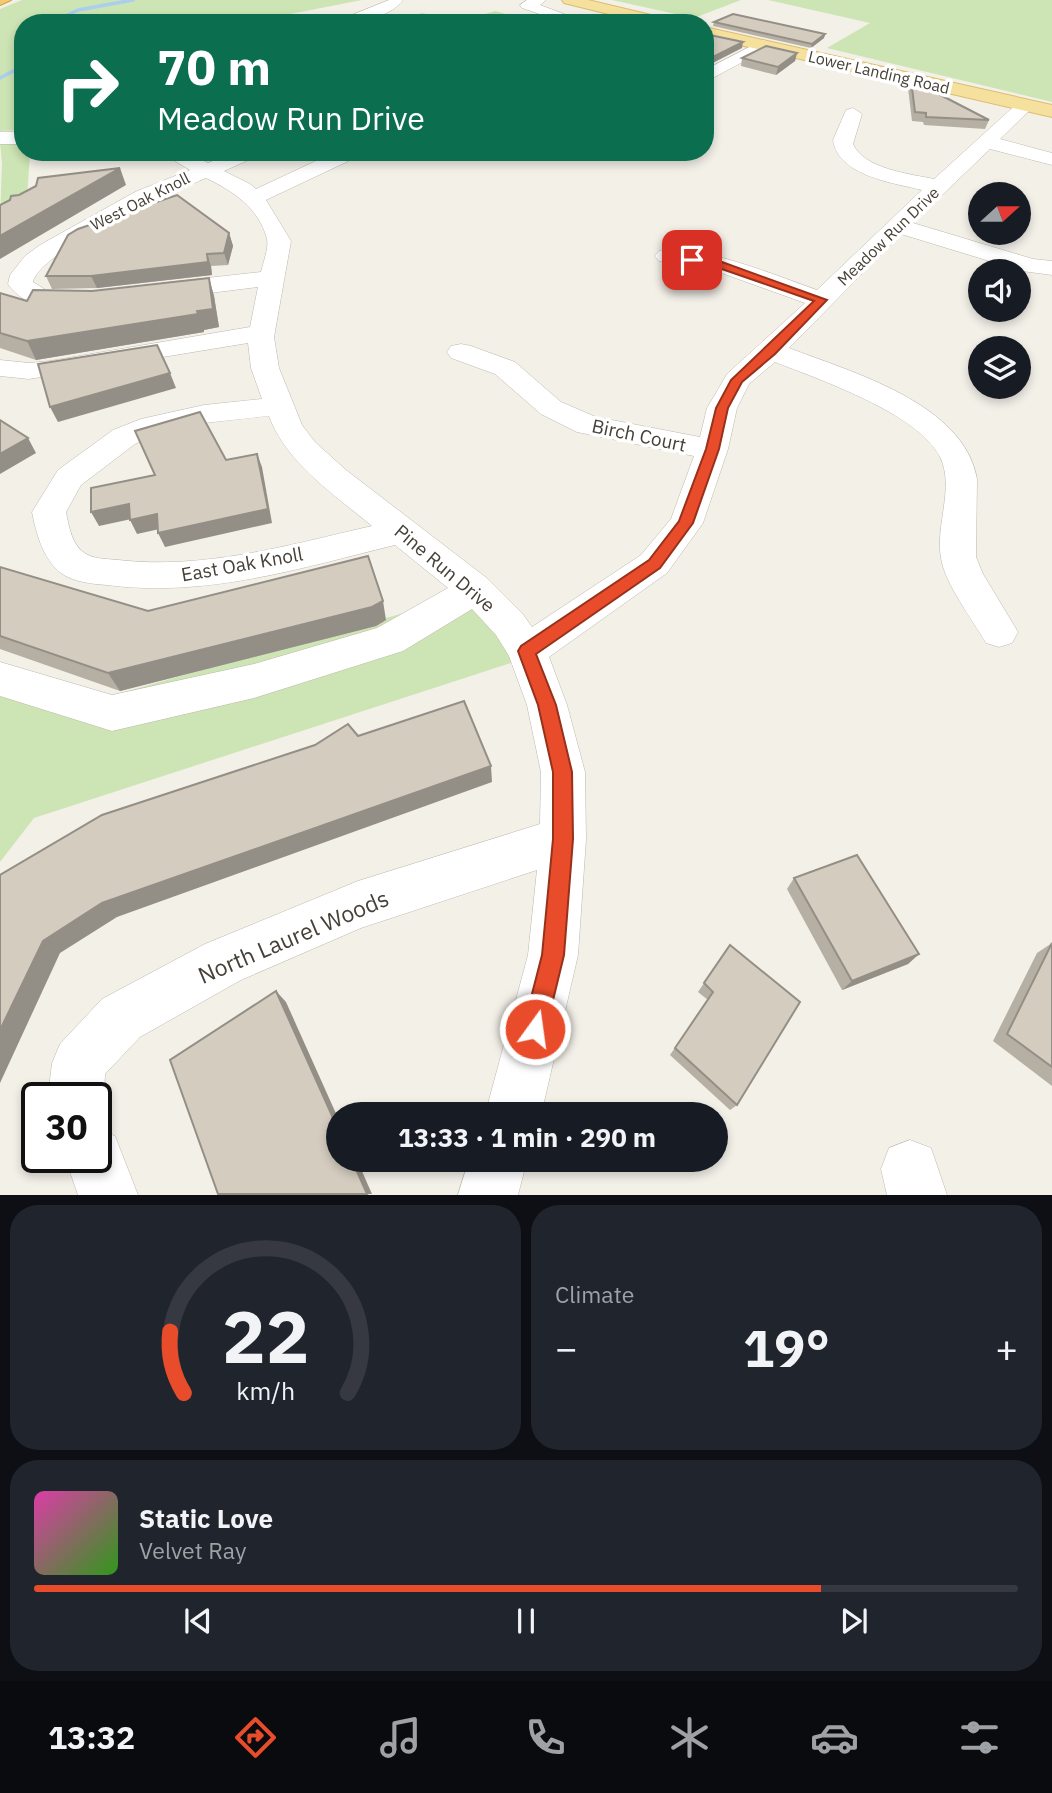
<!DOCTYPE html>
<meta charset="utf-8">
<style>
body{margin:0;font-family:"IBM Plex Sans",sans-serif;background:#20242c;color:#f1f3f6;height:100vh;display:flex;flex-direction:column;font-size:26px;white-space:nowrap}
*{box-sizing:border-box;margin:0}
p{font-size:23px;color:#9ea1a6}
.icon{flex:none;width:38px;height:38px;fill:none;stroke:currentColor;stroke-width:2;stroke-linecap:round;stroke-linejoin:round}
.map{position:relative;height:1195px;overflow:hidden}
.drawer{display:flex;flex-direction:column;gap:10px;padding:10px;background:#0d0f14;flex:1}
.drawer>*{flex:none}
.guide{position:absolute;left:14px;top:14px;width:700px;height:147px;border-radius:28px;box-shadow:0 4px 10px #0003;background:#0b6e4f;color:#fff;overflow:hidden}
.needle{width:46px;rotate:69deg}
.fabs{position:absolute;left:968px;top:182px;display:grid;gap:14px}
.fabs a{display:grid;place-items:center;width:63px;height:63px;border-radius:50%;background:#171b24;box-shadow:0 4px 10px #0003;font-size:35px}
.speed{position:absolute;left:21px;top:1082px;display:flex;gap:14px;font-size:35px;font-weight:700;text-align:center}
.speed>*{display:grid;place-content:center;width:91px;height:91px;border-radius:50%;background:#171b24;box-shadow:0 4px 10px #0003;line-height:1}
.speed .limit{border:4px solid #111;border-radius:10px;background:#fff;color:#111}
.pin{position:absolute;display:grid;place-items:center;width:60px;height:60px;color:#fff;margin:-30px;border-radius:14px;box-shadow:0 4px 10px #0006}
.me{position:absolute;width:77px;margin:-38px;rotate:14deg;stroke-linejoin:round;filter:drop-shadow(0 0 5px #0008)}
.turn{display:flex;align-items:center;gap:24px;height:147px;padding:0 28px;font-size:32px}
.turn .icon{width:91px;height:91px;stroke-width:2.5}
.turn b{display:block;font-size:49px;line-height:60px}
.big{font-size:52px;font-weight:700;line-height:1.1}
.drawer .tile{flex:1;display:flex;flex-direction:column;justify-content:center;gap:10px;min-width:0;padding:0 24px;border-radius:28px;background:#20242c}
.drawer .dial{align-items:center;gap:0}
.dial svg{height:182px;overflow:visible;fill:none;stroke:#363941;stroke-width:7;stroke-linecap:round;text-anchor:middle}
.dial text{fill:#f1f3f6;stroke:none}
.song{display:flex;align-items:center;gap:21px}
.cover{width:84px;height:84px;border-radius:10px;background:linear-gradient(135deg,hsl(320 70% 55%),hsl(110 70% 35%))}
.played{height:7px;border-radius:4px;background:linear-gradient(90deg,#e94c2a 80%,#363941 80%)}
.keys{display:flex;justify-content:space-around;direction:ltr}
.heat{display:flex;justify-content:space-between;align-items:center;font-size:38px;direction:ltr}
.drawer .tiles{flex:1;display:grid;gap:10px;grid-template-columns:1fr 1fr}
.tile:last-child{grid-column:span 2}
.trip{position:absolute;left:326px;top:1102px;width:402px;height:70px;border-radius:35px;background:#171b24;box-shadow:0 4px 10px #0003;font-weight:700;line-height:70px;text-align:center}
.menu{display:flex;height:112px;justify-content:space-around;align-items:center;background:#090b0e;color:#9ea1a6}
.menu .icon{width:49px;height:49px}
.menu .active{color:#e94c2a}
.menu b{font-size:32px;color:#f1f3f6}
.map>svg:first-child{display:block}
.green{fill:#cde4b4}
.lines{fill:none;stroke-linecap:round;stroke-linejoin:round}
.stream{stroke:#aaceeb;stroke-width:3.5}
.minor-casing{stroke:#beb8ac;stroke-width:1}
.major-casing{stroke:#dabd6f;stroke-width:2}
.highway-casing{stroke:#d1a244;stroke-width:2}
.minor{fill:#fff;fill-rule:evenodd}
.major{fill:#f6e09e;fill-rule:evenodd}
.highway{fill:#f2cc74;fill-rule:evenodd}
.wall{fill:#b6afa4}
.shaded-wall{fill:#948f86}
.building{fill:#d4ccbf;stroke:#948f86;stroke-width:2}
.route{fill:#e94c2a;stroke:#97311b;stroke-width:2}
.labels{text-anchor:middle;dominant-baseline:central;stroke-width:7;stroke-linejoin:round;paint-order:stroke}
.far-street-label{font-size:16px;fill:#464138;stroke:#fff}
.street-label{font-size:19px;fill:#464138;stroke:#fff}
.near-street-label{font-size:23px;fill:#464138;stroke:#fff}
</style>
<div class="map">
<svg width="1052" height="1195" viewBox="0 0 1052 1195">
<rect width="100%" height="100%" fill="#f3f0e8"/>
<g class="green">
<path d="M 22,0 L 362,0 L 270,18 L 283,23 L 23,23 L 23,105 L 19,130 L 0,131 L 0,9 Z"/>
<path d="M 612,0 L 741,0 L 694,18 Z"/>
<path d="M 768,0 L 1052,0 L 1052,102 L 827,48 L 870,23 Z"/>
<path d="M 495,11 L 538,23 L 390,23 L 422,13 L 460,22 Z"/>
<path d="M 0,142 L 23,143 L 23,152 L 30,152 L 27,199 L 0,218 L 2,164 Z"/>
<path d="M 471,594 L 520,660 L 34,818 L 0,862 L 0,682 L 71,707 Z"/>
</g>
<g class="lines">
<g class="stream">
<path d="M 51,23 L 78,10 L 133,0"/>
<path d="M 0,78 L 23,66"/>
</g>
<g class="minor-casing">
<g id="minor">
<path d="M 389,0 L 403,0 C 389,19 354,23 332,23 Z"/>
<path d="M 527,0 L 546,0 L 540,5 L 588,23 L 566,23 L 522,8 L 520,5 Z"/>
<path d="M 763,40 L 769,42 L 771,45 L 769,48 L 705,82 L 705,70 Z"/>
<path d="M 1026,100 L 1035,105 L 1000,139 L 1052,153 L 1052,165 L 990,149 L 913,223 L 1033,259 L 1052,261 L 1052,275 L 1022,271 L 901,234 L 789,348 C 851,372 964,403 977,479 L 976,557 L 983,574 L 1018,632 L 1012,643 L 999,647 L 986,643 C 972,619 945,584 941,558 C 935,525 955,488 940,457 C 918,413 818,379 775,362 L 749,384 L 737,408 L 728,449 L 703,523 L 667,573 L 549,657 L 567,705 L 585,772 L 586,839 L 578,955 L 541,1115 L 485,1115 L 528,955 L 537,870 L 361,928 L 241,980 L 140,1037 L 105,1074 L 104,1097 L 96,1115 L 96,1097 L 48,1097 L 52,1063 L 60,1044 L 102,999 L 205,944 L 358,881 L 540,824 L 541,772 L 527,705 L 509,656 L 496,635 L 472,609 L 403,651 L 254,698 L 112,731 L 0,696 L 0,662 L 112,695 L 254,664 L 377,628 L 448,588 L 395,545 C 301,568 206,598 107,585 C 93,584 73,582 61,573 C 43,559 36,533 32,512 L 58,470 L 113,430 L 141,419 L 204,405 L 262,399 L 251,368 L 248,343 L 29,379 L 0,376 L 0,360 L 29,363 L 50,361 L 250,327 L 258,287 L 162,299 L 153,296 L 149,291 L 153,286 L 162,283 L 261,272 C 263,263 269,248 267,239 C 259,208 233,191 206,178 C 174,192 39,251 33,282 L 49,292 L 89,295 L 93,300 L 89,305 C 62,312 25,309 8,284 L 10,275 L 25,256 L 40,245 L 135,192 L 190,170 L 160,152 L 186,152 L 208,163 L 233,152 L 257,152 L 255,157 L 224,171 L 250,184 L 256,189 L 335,152 L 362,152 L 359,156 L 266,200 L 291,241 L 274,337 L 279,368 L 302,425 L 315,442 L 346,470 L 488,579 L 522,613 L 532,627 L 641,555 L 671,519 L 694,456 L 577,432 L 541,414 L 495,374 L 451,358 L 447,352 L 451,346 L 461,344 L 471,346 L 515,362 L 561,402 L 596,417 L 700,437 L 707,408 L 727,374 L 805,303 L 713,270 L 659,261 L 655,256 L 659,251 C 695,242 780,277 817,290 L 922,190 C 894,183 838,176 833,140 L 846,110 L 853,108 L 862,114 L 853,144 C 864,169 910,174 934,179 L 1020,101 ZM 269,416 C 286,463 335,495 372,526 C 289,545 204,570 118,560 C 108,559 94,559 86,554 C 72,546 69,527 66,512 L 81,485 L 135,444 L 161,433 L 204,423 Z"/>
<rect x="0" y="132" width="23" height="12"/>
<path d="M 96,1129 L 115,1136 L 138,1195 L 78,1195 L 65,1157 L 96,1157 Z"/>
<path d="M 910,1140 L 931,1148 L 947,1195 L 887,1195 L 881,1169 L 889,1148 Z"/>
<path d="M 469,1160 L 527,1160 L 518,1195 L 458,1195 Z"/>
</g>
</g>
<g class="major-casing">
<g id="major">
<path d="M 562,0 L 588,0 L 672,20 L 674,23 L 645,23 L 564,3 Z"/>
<path d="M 705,27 L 1052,105 L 1052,117 L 705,37 Z"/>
</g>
</g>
<g class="highway-casing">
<path id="highway" d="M 0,0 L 11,0 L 0,5 Z"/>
</g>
<use href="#minor" class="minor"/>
<use href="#major" class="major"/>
<use href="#highway" class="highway"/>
</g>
<g class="wall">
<path d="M 714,22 L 825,34 L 824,38 L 811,48 L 713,26 Z"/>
<path d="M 797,53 L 795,61 L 776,75 L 741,66 L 742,58 Z"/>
<path d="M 911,80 L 989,120 L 985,129 L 924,125 L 923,122 L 912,121 L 908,88 Z"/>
<path d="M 229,233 L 233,246 L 228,265 L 211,266 L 212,275 L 97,288 L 52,289 L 46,276 Z"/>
<path d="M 209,278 L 214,296 L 219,327 L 204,330 L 204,332 L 36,360 L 0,348 L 0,293 L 27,301 L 92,291 Z"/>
<path d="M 0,567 L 148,611 L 386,620 L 376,626 L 120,691 L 0,649 Z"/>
<path d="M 794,878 L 919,954 L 908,964 L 842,990 L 787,889 Z"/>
<path d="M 1052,943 L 1052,1086 L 993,1041 L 1037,953 Z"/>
<path d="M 730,945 L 737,1105 L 730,1110 L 670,1055 L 708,1000 L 698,992 Z"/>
</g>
<g class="shaded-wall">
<path d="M 825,34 L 824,38 L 811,48 L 812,44 Z"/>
<path d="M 743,42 L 742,48 L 705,67 L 705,61 Z"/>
<path d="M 797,53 L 795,61 L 776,75 L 778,67 Z"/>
<path d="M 120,168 L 126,185 L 0,259 L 0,236 Z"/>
<path d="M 229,233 L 233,246 L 228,265 L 224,253 Z"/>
<path d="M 207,254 L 211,266 L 212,275 L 97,288 L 91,276 Z"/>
<path d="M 209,278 L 214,296 L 219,327 L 204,330 L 204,332 L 36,360 L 27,341 L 197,311 Z"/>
<path d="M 170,373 L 176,388 L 58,422 L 50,407 Z"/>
<path d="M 28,438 L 36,453 L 0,474 L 0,454 Z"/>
<path d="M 257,454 L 262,467 L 272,523 L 165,547 L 158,533 Z"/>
<path d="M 129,504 L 136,518 L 99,526 L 91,512 Z"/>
<path d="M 157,514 L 164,528 L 137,534 L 130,520 Z"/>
<path d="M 383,601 L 386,620 L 376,626 L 120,691 L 108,673 Z"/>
<path d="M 491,766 L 492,782 L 117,917 L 60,953 L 0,1083 L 0,1030 L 43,941 L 102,903 Z"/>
<path d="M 919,954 L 908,964 L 842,990 L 852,981 Z"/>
<path d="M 276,991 L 286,1002 L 338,1118 L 338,1129 Z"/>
<path d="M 352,1160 L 357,1160 L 372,1194 L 367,1194 Z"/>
</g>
<g class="building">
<path d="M 733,14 L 825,34 L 812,44 L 714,22 Z"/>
<path d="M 705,34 L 743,42 L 705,61 Z"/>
<path d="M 766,46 L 797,53 L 778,67 L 742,58 Z"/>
<path d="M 911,80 L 925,87 L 989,120 L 926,117 L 926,113 L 915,112 Z"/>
<path d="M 120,168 L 0,236 L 0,205 L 10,200 L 11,196 L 19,195 L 36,186 L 38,178 Z"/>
<path d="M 177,195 L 229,233 L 224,253 L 207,254 L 208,262 L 91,276 L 46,276 L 68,235 L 78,229 Z"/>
<path d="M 209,278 L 213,309 L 197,311 L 198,314 L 27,341 L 0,333 L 0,293 L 27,301 L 33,290 L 92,291 Z"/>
<path d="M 157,345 L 170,373 L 50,407 L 38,364 Z"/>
<path d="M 200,412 L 226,460 L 257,454 L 268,509 L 158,533 L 157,514 L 130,520 L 129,504 L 91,512 L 91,488 L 155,475 L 135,431 Z"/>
<path d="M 0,420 L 28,438 L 0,454 Z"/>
<path d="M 368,556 L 383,601 L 372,607 L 108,673 L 0,636 L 0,567 L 148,611 Z"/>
<path d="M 464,701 L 491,766 L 102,903 L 43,941 L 0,1030 L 0,875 L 102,815 L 315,745 L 348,724 L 358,736 Z"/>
<path d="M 857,855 L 919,954 L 852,981 L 794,878 Z"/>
<path d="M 1052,943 L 1052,1067 L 1007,1034 Z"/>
<path d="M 730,945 L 800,1002 L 737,1105 L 675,1048 L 713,992 L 704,983 Z"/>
<path d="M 276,991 L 338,1129 L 338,1160 L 352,1160 L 367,1194 L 218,1194 L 170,1060 Z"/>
</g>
<path class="route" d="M 692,257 L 722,262 L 827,300 L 775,354 L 742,382 L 728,408 L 719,449 L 693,523 L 660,568 L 536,654 L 556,705 L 572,772 L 573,839 L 564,955 L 546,1029 L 543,1037 L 535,1041 L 526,1037 L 523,1029 L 542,955 L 553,839 L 553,772 L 538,705 L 518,651 L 521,646 L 649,560 L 679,521 L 706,449 L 716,408 L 731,380 L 814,301 L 716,267 L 689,262 L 687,260 Z"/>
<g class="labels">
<g class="far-street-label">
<text transform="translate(879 72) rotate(13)">Lower Landing Road</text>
<text transform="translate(140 201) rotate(-27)">West Oak Knoll</text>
<text transform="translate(888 236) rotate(-44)">Meadow Run Drive</text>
</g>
<g class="street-label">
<text transform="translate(639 435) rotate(12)">Birch Court</text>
<text transform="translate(242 564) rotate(-10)">East Oak Knoll</text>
<text transform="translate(445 568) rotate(40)">Pine Run Drive</text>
</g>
<g class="near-street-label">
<text transform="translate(293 936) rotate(-23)">North Laurel Woods</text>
</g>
</g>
</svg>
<div class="fabs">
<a><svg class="needle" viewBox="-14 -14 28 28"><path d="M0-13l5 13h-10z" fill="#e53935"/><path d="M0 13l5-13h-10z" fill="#9ea1a6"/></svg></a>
<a><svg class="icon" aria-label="sound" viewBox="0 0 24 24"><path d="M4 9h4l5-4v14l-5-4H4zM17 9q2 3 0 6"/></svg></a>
<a><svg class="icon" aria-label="layers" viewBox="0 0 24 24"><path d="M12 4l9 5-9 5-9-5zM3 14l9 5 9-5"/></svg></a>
</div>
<div class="speed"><div class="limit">30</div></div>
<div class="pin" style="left:692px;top:260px;background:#d93025"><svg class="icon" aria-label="arrive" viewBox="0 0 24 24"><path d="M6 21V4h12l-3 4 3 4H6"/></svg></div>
<svg class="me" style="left:535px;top:1029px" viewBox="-20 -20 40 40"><circle r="17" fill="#e94c2a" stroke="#fff" stroke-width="3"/><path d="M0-11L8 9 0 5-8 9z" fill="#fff"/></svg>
<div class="trip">13:33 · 1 min · 290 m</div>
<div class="guide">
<div class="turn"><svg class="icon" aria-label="right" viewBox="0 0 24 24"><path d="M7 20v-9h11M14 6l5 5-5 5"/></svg><div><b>70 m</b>Meadow Run Drive</div></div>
</div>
</div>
<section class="drawer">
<div class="tiles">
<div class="tile dial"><svg viewBox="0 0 100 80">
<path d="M14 69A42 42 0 1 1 86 69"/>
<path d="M14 69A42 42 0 0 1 8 42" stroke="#e94c2a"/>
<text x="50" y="56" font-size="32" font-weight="700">22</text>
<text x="50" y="72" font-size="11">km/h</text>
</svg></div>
<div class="tile"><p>Climate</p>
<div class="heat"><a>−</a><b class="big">19°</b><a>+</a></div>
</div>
<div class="tile">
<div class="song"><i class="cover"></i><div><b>Static Love</b><p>Velvet Ray</p></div></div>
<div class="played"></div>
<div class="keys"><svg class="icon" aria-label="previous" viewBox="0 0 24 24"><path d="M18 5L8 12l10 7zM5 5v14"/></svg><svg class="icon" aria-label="pause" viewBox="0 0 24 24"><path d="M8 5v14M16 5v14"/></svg><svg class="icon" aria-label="next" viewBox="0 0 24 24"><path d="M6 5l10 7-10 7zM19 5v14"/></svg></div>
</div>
</div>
</section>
<nav class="menu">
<b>13:32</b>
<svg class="icon active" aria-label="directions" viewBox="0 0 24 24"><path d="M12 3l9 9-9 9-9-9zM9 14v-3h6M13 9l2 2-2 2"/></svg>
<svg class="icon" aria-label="music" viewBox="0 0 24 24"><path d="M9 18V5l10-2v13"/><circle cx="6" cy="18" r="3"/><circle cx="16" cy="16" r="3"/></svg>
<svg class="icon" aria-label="phone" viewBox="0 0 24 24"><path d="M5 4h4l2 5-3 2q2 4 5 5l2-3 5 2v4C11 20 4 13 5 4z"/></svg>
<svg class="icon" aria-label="climate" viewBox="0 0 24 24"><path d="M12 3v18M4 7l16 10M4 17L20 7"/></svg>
<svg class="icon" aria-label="car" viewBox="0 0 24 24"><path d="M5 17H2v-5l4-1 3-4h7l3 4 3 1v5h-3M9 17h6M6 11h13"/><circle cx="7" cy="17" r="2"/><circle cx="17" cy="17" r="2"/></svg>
<svg class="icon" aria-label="filters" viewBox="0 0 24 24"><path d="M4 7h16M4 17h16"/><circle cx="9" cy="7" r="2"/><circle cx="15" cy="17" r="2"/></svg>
</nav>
